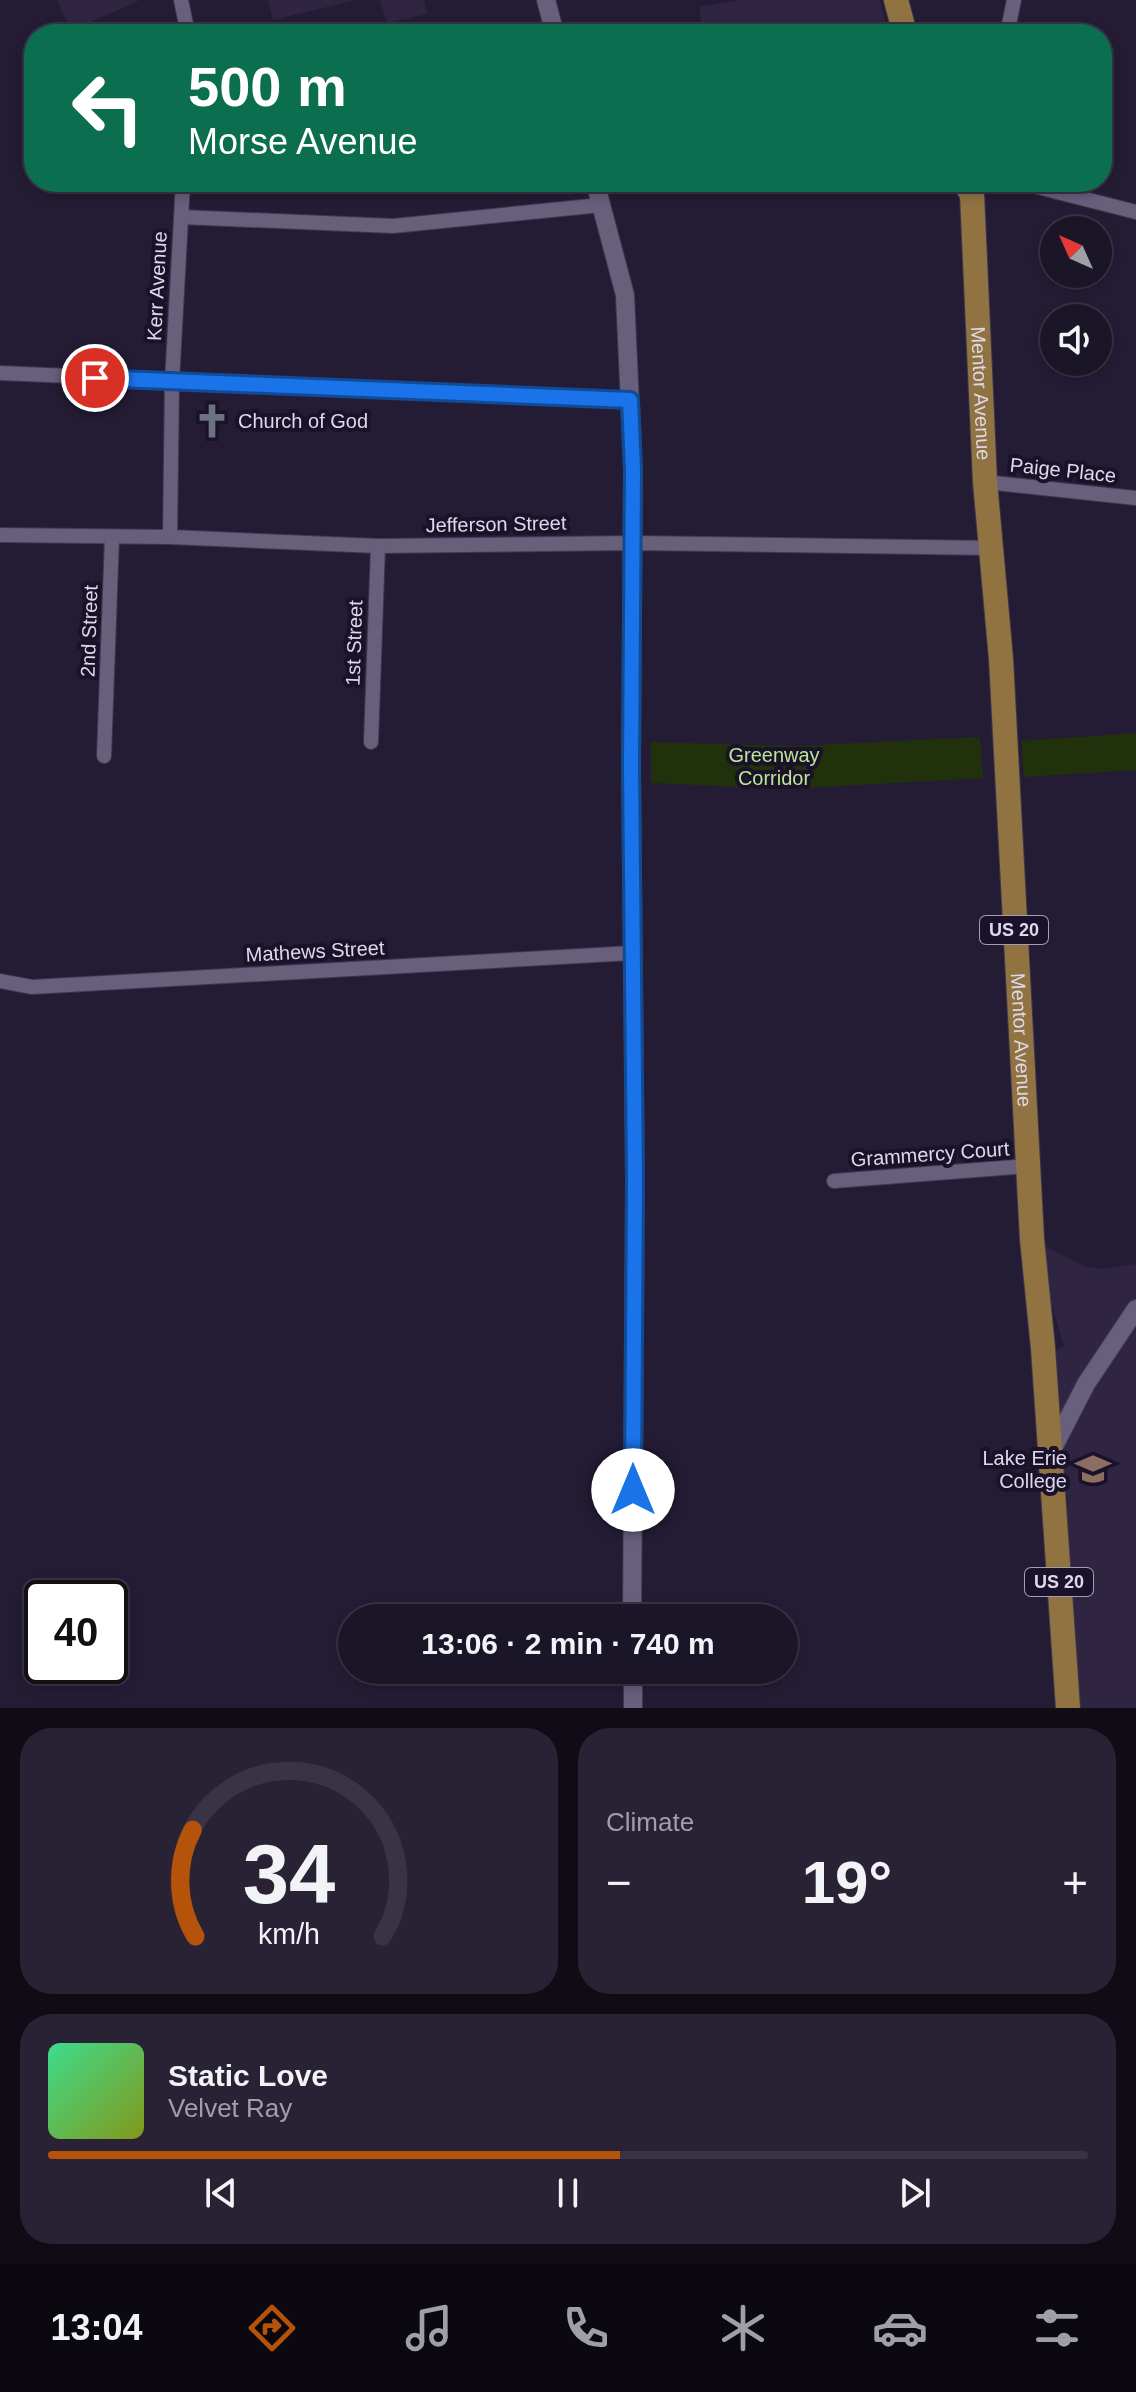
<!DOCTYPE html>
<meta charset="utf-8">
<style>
body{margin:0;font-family:Arial,sans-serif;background:#282234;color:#f1f3f6;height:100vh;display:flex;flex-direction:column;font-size:30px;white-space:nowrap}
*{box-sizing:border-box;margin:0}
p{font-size:26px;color:#a09fa8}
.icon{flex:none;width:44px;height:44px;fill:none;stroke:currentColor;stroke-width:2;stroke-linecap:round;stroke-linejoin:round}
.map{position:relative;height:1708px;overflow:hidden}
.side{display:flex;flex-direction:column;gap:20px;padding:20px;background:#0f0c16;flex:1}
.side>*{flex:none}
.hud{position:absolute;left:24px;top:24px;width:1088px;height:168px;border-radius:32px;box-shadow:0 4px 12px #0003,0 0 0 2px #393445;background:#0b6e4f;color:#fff;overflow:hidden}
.needle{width:52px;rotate:315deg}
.buttons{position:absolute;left:1040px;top:216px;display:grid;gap:16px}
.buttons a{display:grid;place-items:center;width:72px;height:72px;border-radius:50%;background:#1b1528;box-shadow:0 4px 12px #0003,0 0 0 2px #393445;font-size:40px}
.speed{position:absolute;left:24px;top:1580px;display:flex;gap:16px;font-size:40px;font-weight:700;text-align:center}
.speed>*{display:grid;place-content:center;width:104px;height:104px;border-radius:50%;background:#1b1528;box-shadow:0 4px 12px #0003,0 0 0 2px #393445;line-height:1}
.speed .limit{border:4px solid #111;border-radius:12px;background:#fff;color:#111}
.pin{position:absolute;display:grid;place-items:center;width:68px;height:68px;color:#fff;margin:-34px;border:4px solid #fff;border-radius:50%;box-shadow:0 2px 8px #0007}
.me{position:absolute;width:88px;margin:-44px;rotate:0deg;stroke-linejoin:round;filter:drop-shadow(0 0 6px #0008)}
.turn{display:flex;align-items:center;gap:28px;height:168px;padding:0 32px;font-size:36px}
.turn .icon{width:104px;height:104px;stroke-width:2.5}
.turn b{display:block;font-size:56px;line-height:68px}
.big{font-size:60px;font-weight:600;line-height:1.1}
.side .tile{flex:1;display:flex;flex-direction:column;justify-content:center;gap:12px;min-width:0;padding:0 28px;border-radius:32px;background:#282234}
.side .dial{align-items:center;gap:0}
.dial svg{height:208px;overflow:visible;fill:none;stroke:#393445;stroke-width:7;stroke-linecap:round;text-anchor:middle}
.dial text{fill:#f1f3f6;stroke:none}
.song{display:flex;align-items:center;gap:24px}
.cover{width:96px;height:96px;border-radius:12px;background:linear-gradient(135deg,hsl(150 70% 55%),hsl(70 70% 35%))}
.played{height:8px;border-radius:4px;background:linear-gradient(90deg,#b45309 55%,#393445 55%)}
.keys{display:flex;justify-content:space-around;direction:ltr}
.heat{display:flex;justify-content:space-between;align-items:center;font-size:44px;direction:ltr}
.side .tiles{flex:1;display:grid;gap:20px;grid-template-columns:1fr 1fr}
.tile:last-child{grid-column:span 2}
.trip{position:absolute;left:338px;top:1604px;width:460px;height:80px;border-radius:40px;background:#1b1528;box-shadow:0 4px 12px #0003,0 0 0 2px #393445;font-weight:600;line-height:80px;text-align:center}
.menu{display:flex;height:128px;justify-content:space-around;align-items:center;background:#0b0810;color:#a09fa8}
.menu .icon{width:56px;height:56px}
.menu .active{color:#b45309}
.menu b{font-size:36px;color:#f1f3f6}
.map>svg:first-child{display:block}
.built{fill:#2f2543}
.green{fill:#20310c}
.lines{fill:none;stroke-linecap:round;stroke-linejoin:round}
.minor-casing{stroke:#3f394d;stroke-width:16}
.tertiary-casing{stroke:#3f394d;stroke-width:20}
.primary-casing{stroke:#3f394d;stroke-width:26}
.minor{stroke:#675f7c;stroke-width:14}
.tertiary{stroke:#675f7c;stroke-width:18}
.primary{stroke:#917342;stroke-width:24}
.route-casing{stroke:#114b97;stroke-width:20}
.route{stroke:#1a73e8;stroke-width:14}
.labels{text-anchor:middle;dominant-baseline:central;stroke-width:8;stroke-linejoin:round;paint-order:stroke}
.shield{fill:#1a122b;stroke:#a29db1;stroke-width:2}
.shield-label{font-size:18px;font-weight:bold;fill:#ddd9ea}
.street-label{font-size:20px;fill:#ddd9ea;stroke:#1a122b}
.poi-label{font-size:20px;fill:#ddd9ea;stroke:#1a122b;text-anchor:start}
.park-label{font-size:20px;fill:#bbe594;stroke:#1a122b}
</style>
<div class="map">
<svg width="1136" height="1708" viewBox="0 0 1136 1708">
<rect width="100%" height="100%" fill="#241c35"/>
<g class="built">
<path d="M 57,0 L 140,0 L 71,31 Z"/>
<path d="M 268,0 L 356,0 L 273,20 Z"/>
<path d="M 380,0 L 424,0 L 427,14 L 387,23 Z"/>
<path d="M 740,0 L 880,0 L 888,34 L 701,34 L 700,7 Z"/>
<path d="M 1032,1239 L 1083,1266 L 1103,1269 L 1136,1264 L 1136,1708 L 1068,1708 L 1061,1611 L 1068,1497 L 1052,1481 L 1042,1362 L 1064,1346 Z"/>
</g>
<g class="green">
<path d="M 1136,733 L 1136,770 L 1024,777 L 1021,741 Z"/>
<path d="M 980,737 L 983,778 L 790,789 L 651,783 L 651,742 L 795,746 Z"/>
</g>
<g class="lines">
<g class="minor-casing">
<g id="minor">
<path d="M 181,0 L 188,34"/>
<path d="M 1007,34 L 1014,0"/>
<path d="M 1018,182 L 1136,212"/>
<path d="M 181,217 L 393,226 L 601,205"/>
<path d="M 0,373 L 630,400"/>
<path d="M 985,482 L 1136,498"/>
<path d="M 0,535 L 170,537 L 378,546 L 633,543 L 992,548"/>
<path d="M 170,537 L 172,382 L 183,182"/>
<path d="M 371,742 L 378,546"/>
<path d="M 104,756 L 112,537"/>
<path d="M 0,981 L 32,987 L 632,953"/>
<path d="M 834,1181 L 1029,1166"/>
</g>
</g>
<g class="tertiary-casing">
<g id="tertiary">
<path d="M 546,0 L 555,34"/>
<path d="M 595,182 L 625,295 L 633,470 L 631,767 L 635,1182 L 632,1618"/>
<path d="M 1050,1454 L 1086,1384 L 1136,1309"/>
<path d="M 633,1670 L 633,1708"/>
</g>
</g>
<g class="primary-casing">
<g id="primary">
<path d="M 896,0 L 905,34"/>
<path id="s1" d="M 964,182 L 972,194 L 985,482 L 1001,659 L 1032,1239 L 1043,1348 L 1068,1708"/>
</g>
</g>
<use href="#minor" class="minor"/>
<use href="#tertiary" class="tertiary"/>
<use href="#primary" class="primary"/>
</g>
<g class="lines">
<g class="route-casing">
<path id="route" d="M 95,378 L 630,400 L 633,470 L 631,767 L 635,1182 L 633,1490"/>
</g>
<use href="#route" class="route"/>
</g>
<defs>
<g id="church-bare" transform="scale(2.76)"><path d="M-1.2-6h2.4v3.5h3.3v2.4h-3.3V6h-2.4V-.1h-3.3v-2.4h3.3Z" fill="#6b7280" stroke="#1a122b" stroke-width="2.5" paint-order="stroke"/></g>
<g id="university-bare" transform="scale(2.76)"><path d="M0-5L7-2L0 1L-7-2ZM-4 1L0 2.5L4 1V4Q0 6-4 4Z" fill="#8d6e63" stroke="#1a122b" stroke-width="2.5" paint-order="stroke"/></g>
</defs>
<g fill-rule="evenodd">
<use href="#church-bare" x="212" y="421"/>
<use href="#university-bare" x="1093" y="1469"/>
</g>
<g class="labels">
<g class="shield">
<rect x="980" y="916" width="68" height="28" rx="6"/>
<rect x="1025" y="1568" width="68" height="28" rx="6"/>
</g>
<g class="shield-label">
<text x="1014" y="930">US 20</text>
<text x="1059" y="1582">US 20</text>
</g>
<g class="street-label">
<text transform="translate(157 286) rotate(-87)">Kerr Avenue</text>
<text stroke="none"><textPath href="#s1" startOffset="214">Mentor Avenue</textPath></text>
<text transform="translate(1063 470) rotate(6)">Paige Place</text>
<text transform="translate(496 524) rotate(-1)">Jefferson Street</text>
<text transform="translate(89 631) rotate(-88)">2nd Street</text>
<text transform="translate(354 643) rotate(-88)">1st Street</text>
<text transform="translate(315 951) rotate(-3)">Mathews Street</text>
<text stroke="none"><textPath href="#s1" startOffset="862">Mentor Avenue</textPath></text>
<text transform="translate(930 1154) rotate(-4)">Grammercy Court</text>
</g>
<g class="poi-label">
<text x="238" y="421">Church of God</text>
<text x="1067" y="1458" text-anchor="end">Lake Erie<tspan x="1067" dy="23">College</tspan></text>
</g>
<g class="park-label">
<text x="774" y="755">Greenway<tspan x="774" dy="23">Corridor</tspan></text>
</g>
</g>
</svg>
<div class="buttons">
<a><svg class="needle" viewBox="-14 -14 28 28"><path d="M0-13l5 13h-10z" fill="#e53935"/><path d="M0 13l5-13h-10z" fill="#a09fa8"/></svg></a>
<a><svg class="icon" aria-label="sound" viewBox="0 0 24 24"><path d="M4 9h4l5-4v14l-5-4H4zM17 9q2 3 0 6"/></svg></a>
</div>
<div class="speed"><div class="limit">40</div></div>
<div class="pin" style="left:95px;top:378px;background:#d93025"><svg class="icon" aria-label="arrive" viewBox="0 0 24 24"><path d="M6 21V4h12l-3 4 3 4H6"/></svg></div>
<svg class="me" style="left:633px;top:1490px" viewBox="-20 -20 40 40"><circle r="19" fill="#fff"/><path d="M0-13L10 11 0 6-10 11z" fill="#1a73e8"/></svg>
<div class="trip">13:06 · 2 min · 740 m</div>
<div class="hud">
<div class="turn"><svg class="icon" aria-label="left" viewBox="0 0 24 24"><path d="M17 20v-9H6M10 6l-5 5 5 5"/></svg><div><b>500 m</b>Morse Avenue</div></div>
</div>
</div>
<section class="side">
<div class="tiles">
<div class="tile dial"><svg viewBox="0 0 100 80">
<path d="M14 69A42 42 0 1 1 86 69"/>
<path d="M14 69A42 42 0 0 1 13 28" stroke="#b45309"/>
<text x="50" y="56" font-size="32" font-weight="700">34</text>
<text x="50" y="72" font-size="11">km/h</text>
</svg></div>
<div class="tile"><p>Climate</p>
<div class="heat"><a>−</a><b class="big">19°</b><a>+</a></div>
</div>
<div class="tile">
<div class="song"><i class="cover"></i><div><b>Static Love</b><p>Velvet Ray</p></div></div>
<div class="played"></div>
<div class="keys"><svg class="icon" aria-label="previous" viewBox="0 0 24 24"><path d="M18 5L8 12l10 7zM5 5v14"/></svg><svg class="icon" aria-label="pause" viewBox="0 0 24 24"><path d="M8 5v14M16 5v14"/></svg><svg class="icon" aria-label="next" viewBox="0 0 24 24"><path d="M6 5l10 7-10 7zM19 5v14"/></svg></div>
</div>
</div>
</section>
<nav class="menu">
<b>13:04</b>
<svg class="icon active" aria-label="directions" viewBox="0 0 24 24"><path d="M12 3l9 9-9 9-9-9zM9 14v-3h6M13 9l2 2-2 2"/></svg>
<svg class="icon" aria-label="music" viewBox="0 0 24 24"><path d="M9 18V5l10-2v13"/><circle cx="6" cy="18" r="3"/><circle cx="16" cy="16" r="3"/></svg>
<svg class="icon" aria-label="phone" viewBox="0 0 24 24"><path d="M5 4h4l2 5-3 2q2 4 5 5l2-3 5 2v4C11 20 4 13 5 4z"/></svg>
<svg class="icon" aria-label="climate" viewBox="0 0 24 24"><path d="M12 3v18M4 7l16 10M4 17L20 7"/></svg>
<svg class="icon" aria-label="car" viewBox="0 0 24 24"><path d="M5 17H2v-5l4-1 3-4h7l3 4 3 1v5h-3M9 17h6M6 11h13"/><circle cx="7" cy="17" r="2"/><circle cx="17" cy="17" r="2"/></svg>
<svg class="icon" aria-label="filters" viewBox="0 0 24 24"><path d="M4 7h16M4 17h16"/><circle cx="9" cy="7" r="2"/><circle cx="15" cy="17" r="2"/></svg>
</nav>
